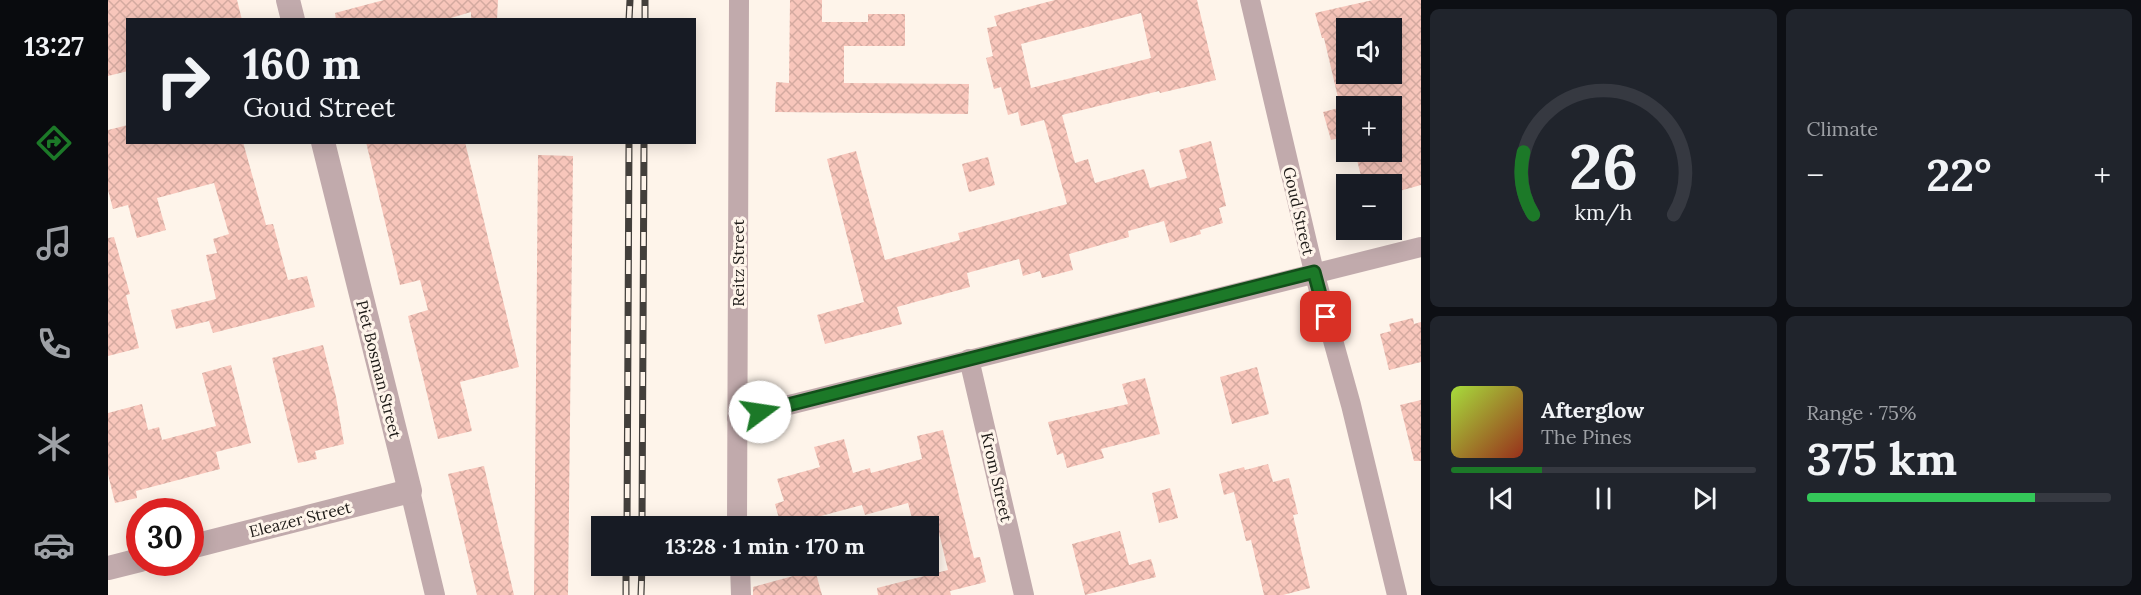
<!DOCTYPE html>
<meta charset="utf-8">
<style>
body{margin:0;font-family:Lora,serif;background:#20242c;color:#f1f3f6;height:100vh;display:flex;flex-direction:column;font-size:22px;white-space:nowrap}
*{box-sizing:border-box;margin:0}
p{font-size:20px;color:#9ea1a6}
.icon{flex:none;width:33px;height:33px;fill:none;stroke:currentColor;stroke-width:2;stroke-linecap:round;stroke-linejoin:round}
.map{position:relative;flex:1;overflow:hidden}
.drawer{display:flex;flex-direction:column;gap:9px;padding:9px;background:#0d0f14;width:720px}
.drawer>*{flex:none}
.guide{position:absolute;left:18px;top:18px;width:570px;height:126px;border-radius:0px;box-shadow:0 3px 15px #0003;background:#171b24;color:#f1f3f6;overflow:hidden}
.buttons{position:absolute;left:1228px;top:18px;display:grid;gap:12px}
.buttons a{display:grid;place-items:center;width:66px;height:66px;border-radius:0px;background:#171b24;box-shadow:0 3px 15px #0003;font-size:30px}
.speed{position:absolute;left:18px;top:498px;display:flex;gap:12px;font-size:30px;font-weight:700;text-align:center}
.speed>*{display:grid;place-content:center;width:78px;height:78px;border-radius:50%;background:#171b24;box-shadow:0 3px 15px #0003;line-height:1}
.speed .limit{border:9px solid #d22;background:#fff;color:#111}
.pin{position:absolute;display:grid;place-items:center;width:51px;height:51px;color:#fff;margin:-26px;border-radius:12px;box-shadow:0 3px 9px #0006}
.me{position:absolute;width:66px;margin:-33px;rotate:76deg;stroke-linejoin:round;filter:drop-shadow(0 0 4px #0008)}
.turn{display:flex;align-items:center;gap:21px;height:126px;padding:0 18px;font-size:27px}
.turn .icon{width:78px;height:78px;stroke-width:2.5}
.turn b{display:block;font-size:42px;line-height:51px}
.big{font-size:45px;font-weight:700;line-height:1.1}
.drawer .widget{flex:1;display:flex;flex-direction:column;justify-content:center;gap:9px;min-width:0;padding:0 21px;border-radius:9px;background:#20242c}
.drawer .dial{align-items:center;gap:0}
.dial svg{height:156px;overflow:visible;fill:none;stroke:#363941;stroke-width:7;stroke-linecap:round;text-anchor:middle}
.dial text{fill:#f1f3f6;stroke:none}
.song{display:flex;align-items:center;gap:18px}
.cover{width:72px;height:72px;border-radius:9px;background:linear-gradient(135deg,hsl(80 70% 55%),hsl(10 70% 35%))}
.played{height:6px;border-radius:3px;background:linear-gradient(90deg,#1c7928 30%,#363941 30%)}
.keys{display:flex;justify-content:space-around;direction:ltr}
.heat{display:flex;justify-content:space-between;align-items:center;font-size:33px;direction:ltr}
.charge{height:9px;border-radius:4px;background:linear-gradient(90deg,#34c759 75%,#363941 0)}
.drawer .tiles{flex:1;display:grid;gap:9px;grid-template-columns:repeat(2,1fr)}
.trip{position:absolute;left:483px;top:516px;width:348px;height:60px;border-radius:0px;background:#171b24;box-shadow:0 3px 15px #0003;font-weight:700;line-height:60px;text-align:center}
main{display:flex;flex:1;min-height:0}
.tab-bar{display:flex;flex-direction:column;width:108px;justify-content:space-around;align-items:center;background:#090b0e;color:#9ea1a6}
.tab-bar .icon{width:42px;height:42px}
.tab-bar .active{color:#1c7928}
.tab-bar b{font-size:27px;color:#f1f3f6}
.map>svg:first-child{display:block}
.building{fill:url(#building-cross-hatch);fill-rule:evenodd}
.lines{fill:none;stroke-linecap:round;stroke-linejoin:round}
.minor{stroke:#c1aaac;stroke-width:20}
.tertiary{stroke:#c1aaac;stroke-width:24}
.rail-casing{stroke:#433f3b;stroke-width:7}
.rail{stroke:#fef4ea;stroke-width:4.5;stroke-dasharray:14;stroke-linecap:butt}
.route-casing{stroke:#124f1a;stroke-width:15}
.route{stroke:#1c7928;stroke-width:10}
.labels{text-anchor:middle;dominant-baseline:central;stroke-width:6;stroke-linejoin:round;paint-order:stroke}
.street-label{font-size:16px;fill:#1c1916;stroke:#fef4ea}
</style>
<main>
<nav class="tab-bar">
<b>13:27</b>
<svg class="icon active" aria-label="directions" viewBox="0 0 24 24"><path d="M12 3l9 9-9 9-9-9zM9 14v-3h6M13 9l2 2-2 2"/></svg>
<svg class="icon" aria-label="music" viewBox="0 0 24 24"><path d="M9 18V5l10-2v13"/><circle cx="6" cy="18" r="3"/><circle cx="16" cy="16" r="3"/></svg>
<svg class="icon" aria-label="phone" viewBox="0 0 24 24"><path d="M5 4h4l2 5-3 2q2 4 5 5l2-3 5 2v4C11 20 4 13 5 4z"/></svg>
<svg class="icon" aria-label="climate" viewBox="0 0 24 24"><path d="M12 3v18M4 7l16 10M4 17L20 7"/></svg>
<svg class="icon" aria-label="car" viewBox="0 0 24 24"><path d="M5 17H2v-5l4-1 3-4h7l3 4 3 1v5h-3M9 17h6M6 11h13"/><circle cx="7" cy="17" r="2"/><circle cx="17" cy="17" r="2"/></svg>
</nav>
<div class="map">
<svg width="1313" height="595" viewBox="0 0 1313 595">
<defs>
<pattern id="building-cross-hatch" width="8" height="8" patternUnits="userSpaceOnUse" patternTransform="scale(1.5)"><rect width="8" height="8" fill="#f8c6bb"/><path d="M0 0l8 8M0 8l8-8" fill="none" stroke="#d4aaa0"/></pattern>
</defs>
<rect width="100%" height="100%" fill="#fef4ea"/>
<g class="building">
<path d="M 0,0 L 129,0 L 134,20 L 20,20 L 20,71 L 0,76 Z"/>
<path d="M 276,0 L 390,0 L 389,20 L 363,20 L 363,12 L 336,20 L 228,20 L 227,13 Z"/>
<path d="M 682,0 L 714,0 L 714,22 L 760,22 L 760,14 L 797,14 L 797,46 L 736,46 L 736,83 L 861,84 L 860,114 L 667,112 L 668,82 L 681,83 Z"/>
<path d="M 947,0 L 1089,0 L 1108,80 L 1052,93 L 1051,91 L 954,115 L 967,163 L 980,159 L 987,183 L 1036,169 L 1042,188 L 1079,178 L 1071,150 L 1103,141 L 1118,206 L 1111,208 L 1115,223 L 1092,230 L 1093,234 L 1062,243 L 1056,221 L 1020,231 L 1021,237 L 961,254 L 965,270 L 934,278 L 932,271 L 915,276 L 911,259 L 859,273 L 862,287 L 789,307 L 794,324 L 717,344 L 709,315 L 756,302 L 719,159 L 748,151 L 777,260 L 852,240 L 850,233 L 959,204 L 936,120 L 913,126 L 910,112 L 900,115 L 893,87 L 886,89 L 878,58 L 885,56 L 879,28 L 889,26 L 886,16 ZM 1033,13 L 1043,58 L 923,88 L 913,44 Z"/>
<path d="M 1265,0 L 1313,0 L 1313,185 L 1284,193 L 1284,184 L 1255,184 L 1247,152 L 1284,152 L 1284,106 L 1232,106 L 1216,38 L 1214,38 L 1207,13 ZM 1284,22 L 1284,74 L 1239,74 L 1239,28 L 1255,28 Z"/>
<path d="M 1239,106 L 1239,136 L 1223,140 L 1215,112 Z"/>
<path d="M 20,125 L 20,142 L 135,142 L 158,225 L 165,224 L 180,280 L 199,276 L 207,307 L 105,333 L 101,321 L 68,329 L 63,310 L 108,299 L 98,255 L 109,253 L 105,239 L 121,234 L 106,183 L 49,198 L 58,230 L 29,238 L 20,205 L 5,209 L 0,190 L 0,130 Z"/>
<path d="M 258,142 L 357,142 L 411,367 L 352,382 L 364,431 L 330,439 L 300,316 L 320,310 L 312,280 L 292,285 Z"/>
<path d="M 430,155 L 465,156 L 460,595 L 426,595 Z"/>
<path d="M 880,157 L 887,185 L 861,192 L 854,164 Z"/>
<path d="M 6,237 L 22,294 L 18,295 L 31,348 L 0,356 L 0,238 Z"/>
<path d="M 1305,318 L 1306,324 L 1313,322 L 1313,362 L 1281,370 L 1272,334 L 1283,331 L 1281,324 Z"/>
<path d="M 215,345 L 228,397 L 236,444 L 207,451 L 209,459 L 190,463 L 164,358 Z"/>
<path d="M 123,365 L 143,443 L 108,452 L 112,469 L 28,491 L 29,498 L 7,503 L 0,474 L 0,413 L 34,404 L 40,430 L 51,427 L 54,440 L 108,426 L 94,373 Z"/>
<path d="M 1149,367 L 1161,414 L 1124,424 L 1112,377 Z"/>
<path d="M 1037,378 L 1052,434 L 993,449 L 996,458 L 959,468 L 955,453 L 949,455 L 940,422 L 1020,404 L 1014,384 Z"/>
<path d="M 1313,400 L 1313,461 L 1306,461 L 1292,405 Z"/>
<path d="M 835,430 L 866,558 L 872,557 L 878,582 L 842,591 L 843,595 L 770,595 L 769,588 L 840,570 L 831,533 L 820,536 L 820,526 L 806,526 L 800,503 L 757,515 L 754,505 L 713,516 L 716,526 L 673,526 L 667,504 L 676,501 L 669,479 L 712,467 L 706,447 L 736,439 L 745,473 L 762,468 L 763,473 L 814,459 L 809,436 Z"/>
<path d="M 1160,464 L 1165,482 L 1181,478 L 1190,514 L 1185,515 L 1202,588 L 1175,595 L 1156,595 L 1143,540 L 1138,541 L 1126,492 L 1116,495 L 1111,474 L 1136,467 L 1137,470 Z"/>
<path d="M 376,466 L 406,595 L 369,595 L 340,474 Z"/>
<path d="M 1062,488 L 1070,518 L 1051,523 L 1044,493 Z"/>
<path d="M 1012,531 L 1021,565 L 1043,559 L 1048,577 L 977,595 L 964,544 Z"/>
<path d="M 707,570 L 714,595 L 645,595 L 645,587 Z"/>
</g>
<g class="lines">
<g class="minor">
<path d="M 1142,0 L 1206,272 L 1243,405 L 1289,595"/>
<path d="M 861,359 L 916,595"/>
<path d="M 629,418 L 1313,247"/>
<path d="M 302,491 L 327,595"/>
<path d="M 629,526 L 631,0"/>
<path d="M 632,566 L 633,595"/>
</g>
<g class="tertiary">
<path d="M 180,0 L 185,20"/>
<path d="M 82,547 L 302,491 L 215,142"/>
<path d="M 0,568 L 32,560"/>
</g>
<g class="rail-casing">
<g id="rail">
<path d="M 521,20 L 522,0"/>
<path d="M 537,20 L 537,0"/>
<path d="M 519,526 L 521,142"/>
<path d="M 534,526 L 536,142"/>
<path d="M 518,595 L 518,566"/>
<path d="M 533,595 L 534,566"/>
</g>
</g>
<use href="#rail" class="rail"/>
</g>
<g class="lines">
<g class="route-casing">
<path id="route" d="M 652,412 L 1206,272 L 1218,317"/>
</g>
<use href="#route" class="route"/>
</g>
<g class="labels">
<g class="street-label">
<text transform="translate(1191 211) rotate(77)">Goud Street</text>
<text transform="translate(630 263) rotate(-90)">Reitz Street</text>
<text transform="translate(271 369) rotate(76)">Piet Bosman Street</text>
<text transform="translate(889 477) rotate(77)">Krom Street</text>
<text transform="translate(192 519) rotate(-14)">Eleazer Street</text>
</g>
</g>
</svg>
<div class="buttons">
<a><svg class="icon" aria-label="sound" viewBox="0 0 24 24"><path d="M4 9h4l5-4v14l-5-4H4zM17 9q2 3 0 6"/></svg></a>
<a>+</a>
<a>−</a>
</div>
<div class="speed"><div class="limit">30</div></div>
<div class="pin" style="left:1218px;top:317px;background:#d93025"><svg class="icon" aria-label="arrive" viewBox="0 0 24 24"><path d="M6 21V4h12l-3 4 3 4H6"/></svg></div>
<svg class="me" style="left:652px;top:412px" viewBox="-20 -20 40 40"><circle r="19" fill="#fff"/><path d="M0-13L10 11 0 6-10 11z" fill="#1c7928"/></svg>
<div class="trip">13:28 · 1 min · 170 m</div>
<div class="guide">
<div class="turn"><svg class="icon" aria-label="right" viewBox="0 0 24 24"><path d="M7 20v-9h11M14 6l5 5-5 5"/></svg><div><b>160 m</b>Goud Street</div></div>
</div>
</div>
<section class="drawer">
<div class="tiles">
<div class="widget dial"><svg viewBox="0 0 100 80">
<path d="M14 69A42 42 0 1 1 86 69"/>
<path d="M14 69A42 42 0 0 1 9 37" stroke="#1c7928"/>
<text x="50" y="56" font-size="32" font-weight="700">26</text>
<text x="50" y="72" font-size="11">km/h</text>
</svg></div>
<div class="widget"><p>Climate</p>
<div class="heat"><a>−</a><b class="big">22°</b><a>+</a></div>
</div>
<div class="widget">
<div class="song"><i class="cover"></i><div><b>Afterglow</b><p>The Pines</p></div></div>
<div class="played"></div>
<div class="keys"><svg class="icon" aria-label="previous" viewBox="0 0 24 24"><path d="M18 5L8 12l10 7zM5 5v14"/></svg><svg class="icon" aria-label="pause" viewBox="0 0 24 24"><path d="M8 5v14M16 5v14"/></svg><svg class="icon" aria-label="next" viewBox="0 0 24 24"><path d="M6 5l10 7-10 7zM19 5v14"/></svg></div>
</div>
<div class="widget"><p>Range · 75%</p><b class="big">375 km</b><div class="charge"></div></div>
</div>
</section>
</main>
